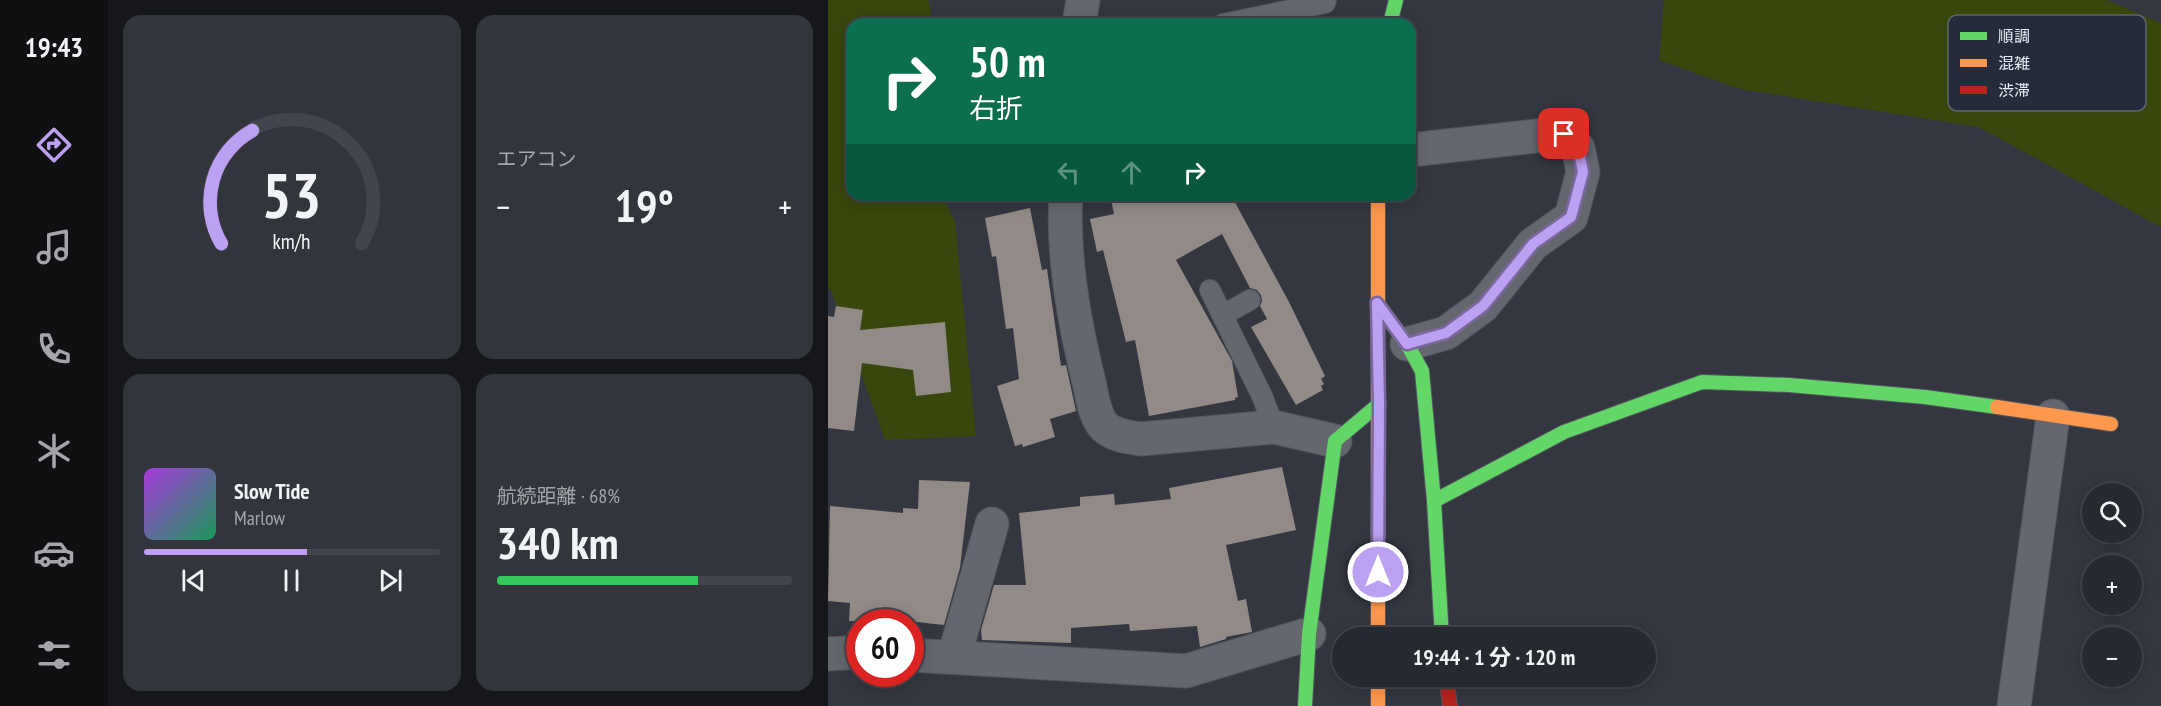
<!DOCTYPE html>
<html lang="ja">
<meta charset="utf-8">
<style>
body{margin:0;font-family:"PT Sans Narrow","Noto Sans JP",sans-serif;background:#33353c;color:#f1f3f6;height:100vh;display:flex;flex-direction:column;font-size:22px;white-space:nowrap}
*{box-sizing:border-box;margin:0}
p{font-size:20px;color:#a4a6ab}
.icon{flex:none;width:33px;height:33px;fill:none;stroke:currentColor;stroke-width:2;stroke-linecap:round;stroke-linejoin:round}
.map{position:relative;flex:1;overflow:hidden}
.sheet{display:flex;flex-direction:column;gap:15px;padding:15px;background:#15171a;width:720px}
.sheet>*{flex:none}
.banner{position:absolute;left:18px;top:18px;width:570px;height:183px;border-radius:18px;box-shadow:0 3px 15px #0003,0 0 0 2px #43454c;background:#0b6e4f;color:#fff;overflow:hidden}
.tools{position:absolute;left:1254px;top:483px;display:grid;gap:12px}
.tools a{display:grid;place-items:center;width:60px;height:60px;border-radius:50%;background:#272930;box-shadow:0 3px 15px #0003,0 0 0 2px #43454c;font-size:30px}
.speed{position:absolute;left:18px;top:609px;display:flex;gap:12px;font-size:30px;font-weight:700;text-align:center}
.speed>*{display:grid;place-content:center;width:78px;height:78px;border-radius:50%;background:#272930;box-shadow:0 3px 15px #0003,0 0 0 2px #43454c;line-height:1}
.speed .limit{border:9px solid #d22;background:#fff;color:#111}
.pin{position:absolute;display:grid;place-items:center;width:51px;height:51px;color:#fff;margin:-26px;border-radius:12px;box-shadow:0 3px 9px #0006}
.me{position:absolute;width:66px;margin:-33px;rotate:0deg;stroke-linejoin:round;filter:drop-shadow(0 0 4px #0008)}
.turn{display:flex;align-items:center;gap:21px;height:126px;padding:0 24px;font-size:27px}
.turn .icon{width:78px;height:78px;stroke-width:2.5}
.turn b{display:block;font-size:42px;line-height:51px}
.lanes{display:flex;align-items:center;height:57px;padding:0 24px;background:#0003;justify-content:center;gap:30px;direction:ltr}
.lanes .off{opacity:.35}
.big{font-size:45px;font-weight:700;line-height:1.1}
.sheet .widget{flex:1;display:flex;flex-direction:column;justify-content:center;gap:9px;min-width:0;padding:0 21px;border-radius:18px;background:#33353c}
.sheet .dial{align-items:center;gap:0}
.dial svg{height:156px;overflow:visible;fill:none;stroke:#43454c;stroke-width:7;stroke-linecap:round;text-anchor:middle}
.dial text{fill:#f1f3f6;stroke:none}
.song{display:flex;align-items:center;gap:18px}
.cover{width:72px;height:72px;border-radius:9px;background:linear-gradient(135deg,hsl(280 70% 55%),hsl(150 70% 35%))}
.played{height:6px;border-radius:3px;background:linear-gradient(90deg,#bca0f2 55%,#43454c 55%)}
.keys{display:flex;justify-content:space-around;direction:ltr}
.heat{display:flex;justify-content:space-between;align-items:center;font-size:33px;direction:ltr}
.charge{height:9px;border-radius:4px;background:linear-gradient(90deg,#34c759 68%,#43454c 0)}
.sheet .tiles{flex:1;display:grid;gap:15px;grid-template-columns:repeat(2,1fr)}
.trip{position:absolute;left:504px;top:627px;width:324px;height:60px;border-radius:30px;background:#272930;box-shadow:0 3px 15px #0003,0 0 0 2px #43454c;font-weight:700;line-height:60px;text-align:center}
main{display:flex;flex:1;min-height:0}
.menu{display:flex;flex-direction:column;width:108px;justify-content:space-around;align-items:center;background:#101013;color:#a4a6ab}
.menu .icon{width:42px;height:42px}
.menu .selected{color:#bca0f2}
.menu b{font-size:27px;color:#f1f3f6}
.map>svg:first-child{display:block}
.green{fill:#38470c}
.building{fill:#918a86}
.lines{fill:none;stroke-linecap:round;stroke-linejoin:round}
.lane-casing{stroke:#52555c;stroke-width:22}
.street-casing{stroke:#52555c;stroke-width:35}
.fast-casing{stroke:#52555c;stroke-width:16}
.slow-casing{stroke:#52555c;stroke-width:16}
.jam-casing{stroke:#52555c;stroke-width:16}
.lane{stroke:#64676d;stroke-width:20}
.street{stroke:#64676d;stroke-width:33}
.fast{stroke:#63d668;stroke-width:14}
.slow{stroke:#ff974d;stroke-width:14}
.jam{stroke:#b3261e;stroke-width:14}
.route-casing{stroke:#7a689d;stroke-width:15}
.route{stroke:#bca0f2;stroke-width:10}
.key{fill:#252b3b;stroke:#5f6573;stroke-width:1.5}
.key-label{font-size:16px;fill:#e7ecf6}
</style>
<main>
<nav class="menu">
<b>19:43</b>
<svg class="icon selected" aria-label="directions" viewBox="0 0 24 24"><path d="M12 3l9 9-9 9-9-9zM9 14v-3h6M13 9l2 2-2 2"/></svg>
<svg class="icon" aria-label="music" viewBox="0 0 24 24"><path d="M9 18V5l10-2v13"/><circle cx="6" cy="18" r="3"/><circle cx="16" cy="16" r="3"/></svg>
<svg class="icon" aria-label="phone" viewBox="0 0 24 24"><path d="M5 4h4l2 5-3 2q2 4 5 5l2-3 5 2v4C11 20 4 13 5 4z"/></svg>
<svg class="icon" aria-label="climate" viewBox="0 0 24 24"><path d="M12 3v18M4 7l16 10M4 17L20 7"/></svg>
<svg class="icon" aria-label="car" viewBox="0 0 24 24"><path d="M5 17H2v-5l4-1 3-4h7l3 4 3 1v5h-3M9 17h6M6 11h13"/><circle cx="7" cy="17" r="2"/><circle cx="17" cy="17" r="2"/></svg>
<svg class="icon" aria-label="filters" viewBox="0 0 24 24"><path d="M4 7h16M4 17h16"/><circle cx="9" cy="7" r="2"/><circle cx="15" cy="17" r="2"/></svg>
</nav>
<section class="sheet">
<div class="tiles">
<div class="widget dial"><svg viewBox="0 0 100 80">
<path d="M14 69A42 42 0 1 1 86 69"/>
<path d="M14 69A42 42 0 0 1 30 11" stroke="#bca0f2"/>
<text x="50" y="56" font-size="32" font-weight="700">53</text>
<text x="50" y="72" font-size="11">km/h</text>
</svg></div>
<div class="widget"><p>エアコン</p>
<div class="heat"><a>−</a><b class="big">19°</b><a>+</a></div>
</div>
<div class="widget">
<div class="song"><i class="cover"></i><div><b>Slow Tide</b><p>Marlow</p></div></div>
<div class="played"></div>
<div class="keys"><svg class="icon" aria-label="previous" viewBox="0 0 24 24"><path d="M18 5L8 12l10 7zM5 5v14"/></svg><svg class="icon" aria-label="pause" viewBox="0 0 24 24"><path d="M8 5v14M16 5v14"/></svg><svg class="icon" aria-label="next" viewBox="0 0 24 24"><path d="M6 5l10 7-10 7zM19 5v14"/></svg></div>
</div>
<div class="widget"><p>航続距離 · 68%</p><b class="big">340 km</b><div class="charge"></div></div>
</div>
</section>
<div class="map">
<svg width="1333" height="706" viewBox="0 0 1333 706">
<rect width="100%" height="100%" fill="#343740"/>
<g class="green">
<path d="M 0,0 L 100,0 L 103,12 L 101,24 L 24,24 L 24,195 L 114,195 L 127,222 L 148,436 L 57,440 L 3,290 L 0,289 Z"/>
<path d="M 836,0 L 1278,0 L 1333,23 L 1333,227 L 1151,127 L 912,89 L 831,60 Z"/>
</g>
<g class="building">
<path d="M 282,195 L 403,195 L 461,302 L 497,376 L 493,379 L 496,384 L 493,386 L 495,390 L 468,405 L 423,327 L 439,319 L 432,306 L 434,301 L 433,295 L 429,290 L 422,288 L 394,234 L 348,260 L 404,361 L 410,397 L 407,398 L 407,400 L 321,416 L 307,340 L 298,342 L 275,250 L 269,252 L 262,219 L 286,214 Z"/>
<path d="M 202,208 L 214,270 L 219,269 L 233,366 L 238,365 L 248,411 L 222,419 L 227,437 L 195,447 L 194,444 L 187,446 L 169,386 L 191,379 L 185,328 L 178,329 L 168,256 L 164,257 L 157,218 Z"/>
<path d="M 8,306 L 35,310 L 32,330 L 117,322 L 123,392 L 88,396 L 85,370 L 34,363 L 26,431 L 0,428 L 0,316 L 6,317 Z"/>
<path d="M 454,467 L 468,530 L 398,545 L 410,601 L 418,599 L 424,632 L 398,637 L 398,639 L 372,647 L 369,626 L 302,631 L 301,624 L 243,628 L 243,643 L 154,640 L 153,630 L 166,585 L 198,585 L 191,513 L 252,506 L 252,497 L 286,494 L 287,505 L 343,499 L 341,488 Z"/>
<path d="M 91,480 L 142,482 L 132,568 L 116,625 L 52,618 L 51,622 L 21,621 L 22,603 L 0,601 L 2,506 L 75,513 L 75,508 L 90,509 Z"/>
</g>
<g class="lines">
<g class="lane-casing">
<g id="lane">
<path d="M 395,24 L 497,3 L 498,0"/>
<path d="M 382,290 L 434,396 L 446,427"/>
<path d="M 395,315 L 422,300"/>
</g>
</g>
<g class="street-casing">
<g id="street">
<path d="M 251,24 L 255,0"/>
<path d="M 238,195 C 234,257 246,322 261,382 C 264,395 266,414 275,425 C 285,436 300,437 313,439 L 446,427 L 507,441"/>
<path d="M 579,344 L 618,333 L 655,306 L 705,244 L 743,217 L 755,172 L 750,148 L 736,133 L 582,150"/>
<path d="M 0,654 L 32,652"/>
<path d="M 82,655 L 358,671 L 481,634"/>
<path d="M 126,657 L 164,524"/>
<path d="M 1186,706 L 1225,416"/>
</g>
</g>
<g class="fast-casing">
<g id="fast">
<path d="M 562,24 L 568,0"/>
<path d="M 549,303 L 579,344 L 594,371 L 606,501 L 614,638"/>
<path d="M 606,501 L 736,432 L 874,382 L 961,385 L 1097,397 L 1169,407"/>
<path d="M 477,706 L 481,634 L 507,441 L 551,404"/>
</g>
</g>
<g class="slow-casing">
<g id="slow">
<path d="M 550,195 L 550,638"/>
<path d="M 1169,407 L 1283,424"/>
<path d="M 550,676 L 550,706"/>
</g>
</g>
<g class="jam-casing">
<path id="jam" d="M 618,676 L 622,706"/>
</g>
<use href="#lane" class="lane"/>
<use href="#street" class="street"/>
<use href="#fast" class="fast"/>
<use href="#slow" class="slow"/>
<use href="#jam" class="jam"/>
</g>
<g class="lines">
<g class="route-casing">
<path id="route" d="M 550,572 L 551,404 L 549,303 L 579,344 L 618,333 L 655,306 L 705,244 L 743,217 L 755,172 L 750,148 L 736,134"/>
</g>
<use href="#route" class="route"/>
</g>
<rect x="1120" y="15" width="198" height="96" rx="9" class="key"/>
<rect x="1132" y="32" width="27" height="8" fill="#63d668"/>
<rect x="1132" y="59" width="27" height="8" fill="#ff974d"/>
<rect x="1132" y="86" width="27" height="8" fill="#b3261e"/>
<g class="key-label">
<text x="1170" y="42">順調</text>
<text x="1170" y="69">混雑</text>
<text x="1170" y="96">渋滞</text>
</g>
</svg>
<div class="tools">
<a><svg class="icon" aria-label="search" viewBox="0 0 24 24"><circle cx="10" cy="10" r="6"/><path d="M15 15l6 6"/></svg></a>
<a>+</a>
<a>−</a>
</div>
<div class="speed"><div class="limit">60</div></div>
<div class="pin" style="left:736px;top:134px;background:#d93025"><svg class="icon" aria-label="arrive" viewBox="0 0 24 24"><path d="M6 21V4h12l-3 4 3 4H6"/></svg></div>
<svg class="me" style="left:550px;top:572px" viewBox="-20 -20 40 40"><circle r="17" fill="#bca0f2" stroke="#fff" stroke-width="3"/><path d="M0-11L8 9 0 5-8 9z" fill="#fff"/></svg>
<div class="trip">19:44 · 1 分 · 120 m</div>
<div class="banner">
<div class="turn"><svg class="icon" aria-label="right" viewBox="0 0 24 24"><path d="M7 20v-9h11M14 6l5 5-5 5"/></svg><div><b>50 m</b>右折</div></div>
<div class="lanes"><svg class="icon off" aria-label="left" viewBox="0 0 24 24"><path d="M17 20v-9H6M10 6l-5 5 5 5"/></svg><svg class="icon off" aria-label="ahead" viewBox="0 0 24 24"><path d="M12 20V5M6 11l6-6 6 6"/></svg><svg class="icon" aria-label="right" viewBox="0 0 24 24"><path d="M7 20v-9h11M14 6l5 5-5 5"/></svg></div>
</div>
</div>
</main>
